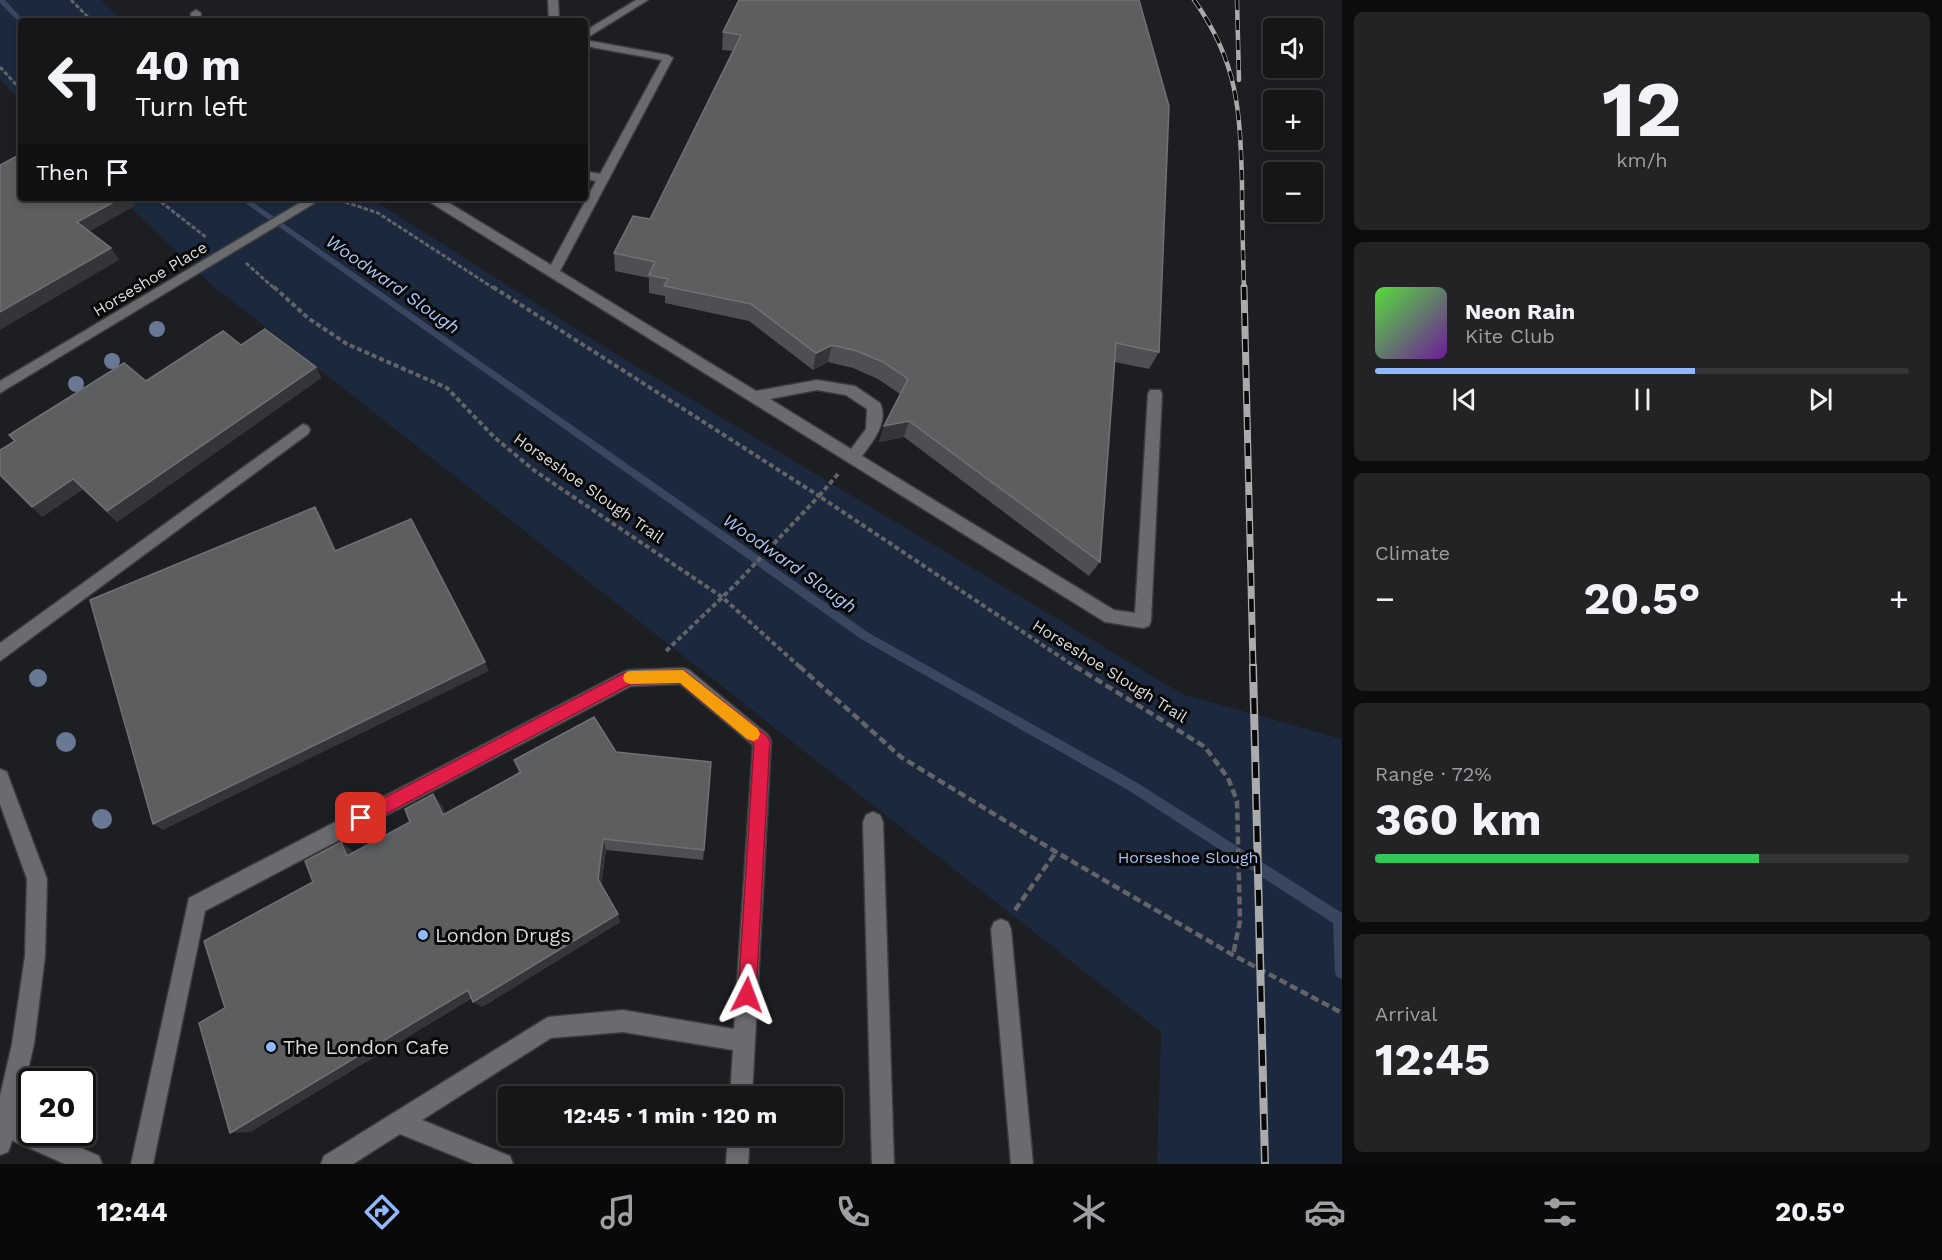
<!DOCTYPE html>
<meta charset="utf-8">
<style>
body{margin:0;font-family:"Work Sans",sans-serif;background:#232326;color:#f1f3f6;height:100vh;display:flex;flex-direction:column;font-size:22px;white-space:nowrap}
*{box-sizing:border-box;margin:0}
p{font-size:20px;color:#9e9fa2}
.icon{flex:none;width:33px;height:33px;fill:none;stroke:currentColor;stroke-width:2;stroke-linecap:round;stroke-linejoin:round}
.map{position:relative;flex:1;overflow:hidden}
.sheet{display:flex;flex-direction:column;gap:12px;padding:12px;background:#0c0c0e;width:600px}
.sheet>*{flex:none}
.top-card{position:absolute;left:18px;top:18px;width:570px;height:183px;border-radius:6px;box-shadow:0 3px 9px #0003,0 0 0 2px #353538;background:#161619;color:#f1f3f6;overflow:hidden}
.fabs{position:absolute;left:1263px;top:18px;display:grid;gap:12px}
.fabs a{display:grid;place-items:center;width:60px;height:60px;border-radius:6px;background:#161619;box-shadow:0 3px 9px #0003,0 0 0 2px #353538;font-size:30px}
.speed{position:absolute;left:18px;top:1068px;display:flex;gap:12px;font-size:30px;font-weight:700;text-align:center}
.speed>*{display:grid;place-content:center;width:78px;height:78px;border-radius:50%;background:#161619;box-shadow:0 3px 9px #0003,0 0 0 2px #353538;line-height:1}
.speed .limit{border:3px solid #111;border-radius:9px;background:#fff;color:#111}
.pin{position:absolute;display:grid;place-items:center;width:51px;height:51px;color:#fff;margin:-26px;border-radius:12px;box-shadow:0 3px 9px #0006}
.me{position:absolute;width:66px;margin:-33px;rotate:3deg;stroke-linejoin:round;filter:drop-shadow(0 0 4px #0008)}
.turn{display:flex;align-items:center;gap:21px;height:126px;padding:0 18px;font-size:27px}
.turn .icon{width:78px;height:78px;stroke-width:2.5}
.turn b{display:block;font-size:42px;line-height:51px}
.then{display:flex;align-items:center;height:57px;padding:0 18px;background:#0003;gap:12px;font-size:22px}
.big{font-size:45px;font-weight:700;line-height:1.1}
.sheet .card{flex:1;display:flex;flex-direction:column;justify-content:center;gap:9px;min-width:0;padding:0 21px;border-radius:9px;background:#232326}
.sheet .dial{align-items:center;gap:0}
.dial b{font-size:78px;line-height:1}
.song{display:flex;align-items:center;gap:18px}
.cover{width:72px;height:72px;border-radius:9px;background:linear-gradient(135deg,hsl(110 70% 55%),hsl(280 70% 35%))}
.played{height:6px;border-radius:3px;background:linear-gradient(90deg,#91b8fd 60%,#353538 60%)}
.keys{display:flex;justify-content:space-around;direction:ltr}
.heat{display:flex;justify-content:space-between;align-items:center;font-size:33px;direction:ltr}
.charge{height:9px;border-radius:4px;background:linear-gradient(90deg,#34c759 72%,#353538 0)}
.trip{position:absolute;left:498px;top:1086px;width:345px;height:60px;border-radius:6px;background:#161619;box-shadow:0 3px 9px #0003,0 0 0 2px #353538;font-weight:700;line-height:60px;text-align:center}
.tab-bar{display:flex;height:96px;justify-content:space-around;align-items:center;background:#09090a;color:#9e9fa2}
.tab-bar .icon{width:42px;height:42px}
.tab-bar .active{color:#91b8fd}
.tab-bar b{font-size:27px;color:#f1f3f6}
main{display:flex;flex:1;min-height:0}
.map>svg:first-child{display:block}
.green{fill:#1c283d}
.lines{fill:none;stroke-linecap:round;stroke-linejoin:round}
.stream{fill:#39465f;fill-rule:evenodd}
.service-casing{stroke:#3a3b3d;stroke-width:3}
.minor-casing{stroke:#3a3b3d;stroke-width:3}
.path-far2{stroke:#636467;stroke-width:3;stroke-dasharray:4.5 2;stroke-linecap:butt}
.path-far1{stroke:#636467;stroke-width:4;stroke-dasharray:5 3;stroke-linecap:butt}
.path{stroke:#636467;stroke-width:4.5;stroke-dasharray:8 4;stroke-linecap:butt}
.service{fill:#6a6b6f;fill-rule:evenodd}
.minor{fill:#6a6b6f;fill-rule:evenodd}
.rail-far2-casing{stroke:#aaabad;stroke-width:4.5}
.rail-far1-casing{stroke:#aaabad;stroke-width:7}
.rail-casing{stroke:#aaabad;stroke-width:8}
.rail-far2{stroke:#080809;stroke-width:3;stroke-dasharray:10;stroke-linecap:butt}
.rail-far1{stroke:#080809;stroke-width:4.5;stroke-dasharray:13;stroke-linecap:butt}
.rail{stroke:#080809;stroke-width:5;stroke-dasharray:16;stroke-linecap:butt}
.tree{fill:#697894}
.wall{fill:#4e4f52}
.shaded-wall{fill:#343538}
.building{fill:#5d5e60;stroke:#707174;stroke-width:1.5}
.route{fill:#e11d48;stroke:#92132f;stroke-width:1.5}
.slow{fill:#f59e0b}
.poi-dot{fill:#91b8fd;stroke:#080809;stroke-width:2}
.labels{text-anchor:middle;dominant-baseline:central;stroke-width:6;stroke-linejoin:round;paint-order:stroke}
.street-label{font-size:16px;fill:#dadbdd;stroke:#080809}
.park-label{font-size:16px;fill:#a7c2f3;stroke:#080809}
.water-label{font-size:18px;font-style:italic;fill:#abc7f8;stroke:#080809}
.near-poi-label{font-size:20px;fill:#dadbdd;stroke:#080809;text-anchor:start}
</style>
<main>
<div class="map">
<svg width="1342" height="1164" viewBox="0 0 1342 1164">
<rect width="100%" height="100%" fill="#1d1e21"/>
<g class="green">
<path d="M 0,0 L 101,0 L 122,21 L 21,21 L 21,102 L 0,79 Z"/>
<path d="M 121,198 L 370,198 L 614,353 L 1182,694 L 1342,739 L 1342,1164 L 1157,1164 L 1161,1032 L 212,285 Z"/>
</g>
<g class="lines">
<g class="stream">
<path d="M 0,0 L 5,0 L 24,21 L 19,22 L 0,3 Z"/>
<path d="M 238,198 L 247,198 L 869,633 L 1136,782 L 1342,913 L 1342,979 L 1337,977 L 1335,972 L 1333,923 L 1128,790 L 861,639 Z"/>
</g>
<g class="service-casing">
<g id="service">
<path d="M 548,0 L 558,0 L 559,21 L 549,21 Z"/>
<path d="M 636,0 L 648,0 L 585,39 L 585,31 Z"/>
<path d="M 585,40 L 668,55 L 673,58 L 560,271 L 756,391 L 817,380 L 855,386 L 880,403 C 889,422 873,441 862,456 L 1114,610 L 1135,613 L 1148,394 L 1150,390 L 1160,390 L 1162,394 L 1151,621 L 1149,626 L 1143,628 L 1105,622 L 428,201 L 426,198 L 441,198 L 551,265 L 596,181 L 585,179 L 585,171 L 600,174 L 662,60 L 585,46 ZM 817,390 L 846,395 L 867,409 L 866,429 L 851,449 L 770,399 Z"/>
<path d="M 303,424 L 308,426 L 310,430 L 308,434 L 0,661 L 0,643 Z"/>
<path d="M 683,668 L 689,670 L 768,735 L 771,741 L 752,1096 L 730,1096 L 733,1050 L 623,1032 L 551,1038 L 422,1120 L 510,1156 L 513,1164 L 474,1164 L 400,1134 L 353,1164 L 321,1164 L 324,1156 L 548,1017 L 623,1010 L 734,1029 L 753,745 L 680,684 L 631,686 L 205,911 L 153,1164 L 131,1164 L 189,898 L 623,672 L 629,670 Z"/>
<path d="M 873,812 L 880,815 L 883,822 L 894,1164 L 872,1164 L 863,822 L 866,815 Z"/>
<path d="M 1001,919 L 1008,922 L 1011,929 L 1033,1164 L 1011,1164 L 991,929 L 994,922 Z"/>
<path d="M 6,1115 L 32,1126 L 32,1132 L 46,1132 L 99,1156 L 102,1164 L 65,1164 L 0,1135 L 0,1117 Z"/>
<path d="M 728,1136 L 750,1136 L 748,1164 L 726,1164 Z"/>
</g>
</g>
<g class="minor-casing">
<g id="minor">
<path d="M 196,10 L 201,13 L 200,21 L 190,21 L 191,13 Z"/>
<path d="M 308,198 L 323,198 L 0,393 L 0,381 Z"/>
<path d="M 0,769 L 7,772 L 9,778 L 47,879 L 45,956 L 34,1044 L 11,1144 L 8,1152 L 0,1155 L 0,1096 L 12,1044 L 25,956 L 27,879 L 0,804 Z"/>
</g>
</g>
<g class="path-far2">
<path d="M 71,0 L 92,21"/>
<path d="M 0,67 L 21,90"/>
<path d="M 156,198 L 207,238"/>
<path d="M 339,200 L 378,213 L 495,289"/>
<path d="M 246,263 L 275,289"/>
</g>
<g class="path-far1">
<path d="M 274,287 L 308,318 L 347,344 L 447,388 L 494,437 L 535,471 L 722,597 L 801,668"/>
<path d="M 493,287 L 819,496 L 734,586 L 665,652"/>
<path d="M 838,474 L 819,496 L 1077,668"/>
</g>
<g class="path">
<path d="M 799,666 L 901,757 L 1056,852 L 1233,955 L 1342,1013"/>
<path d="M 1075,666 L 1205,747 L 1228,778 L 1237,801 L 1240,921 L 1233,955"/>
<path d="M 1015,910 L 1056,852"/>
</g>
<use href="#service" class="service"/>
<use href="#minor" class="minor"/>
<g class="rail-far2-casing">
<g id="rail-far2">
<path d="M 1194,0 C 1238,62 1240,110 1242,183 C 1242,218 1243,254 1244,289"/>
<path d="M 1237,0 L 1239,80"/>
</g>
</g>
<g class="rail-far1-casing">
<path id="rail-far1" d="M 1244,287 L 1253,668"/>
</g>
<g class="rail-casing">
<path id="rail" d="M 1253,666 L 1265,1164"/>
</g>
<use href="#rail-far2" class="rail-far2"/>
<use href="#rail-far1" class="rail-far1"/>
<use href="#rail" class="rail"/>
</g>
<g class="tree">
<circle cx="157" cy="329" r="8"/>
<circle cx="112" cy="361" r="8"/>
<circle cx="76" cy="384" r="8"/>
<circle cx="38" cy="678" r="9"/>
<circle cx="66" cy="742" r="10"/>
<circle cx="102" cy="819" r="10"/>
</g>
<g class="wall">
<path d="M 739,0 L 1159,352 L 1149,369 L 1115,362 L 1100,562 L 1089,576 L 904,437 L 879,442 L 884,426 L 900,394 L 878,379 L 853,368 L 828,362 L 813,370 L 749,321 L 665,303 L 665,296 L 649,293 L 649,278 L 615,271 L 614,253 L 650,219 L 733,51 L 722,50 L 723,32 Z"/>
<path d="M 241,345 L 316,367 L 321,378 L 117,522 L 83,489 L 42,517 L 15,441 L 9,435 Z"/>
<path d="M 616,752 L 704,850 L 703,860 L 606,850 L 601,885 L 620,922 L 482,1007 L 472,998 L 250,1132 L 225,1008 L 341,842 L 354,853 L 442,806 L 445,813 L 519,773 L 514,760 Z"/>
</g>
<g class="shaded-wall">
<path d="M 121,198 L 130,198 L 135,206 L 85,234 L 77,222 Z"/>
<path d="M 111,248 L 119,260 L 0,330 L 0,312 Z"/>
<path d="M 832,345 L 828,362 L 813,370 L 816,353 Z"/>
<path d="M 316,367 L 321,378 L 117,522 L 107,511 Z"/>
<path d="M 909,421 L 904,437 L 879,442 L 884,426 Z"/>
<path d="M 73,479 L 83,489 L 42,517 L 32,507 Z"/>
<path d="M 315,507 L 321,517 L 341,561 L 335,551 Z"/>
<path d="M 485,662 L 489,671 L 163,830 L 153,824 Z"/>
<path d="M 433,794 L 442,806 L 451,826 L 443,815 Z"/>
<path d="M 603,839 L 606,850 L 601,888 L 598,879 Z"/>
<path d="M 341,842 L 354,853 L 347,856 Z"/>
<path d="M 618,914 L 620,922 L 482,1007 L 473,1002 Z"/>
<path d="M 468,990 L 476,995 L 250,1132 L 230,1133 Z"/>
</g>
<g class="building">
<path d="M 739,0 L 1139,0 L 1169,106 L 1159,352 L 1116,343 L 1100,562 L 909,421 L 884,426 L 908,379 L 883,362 L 857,351 L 832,345 L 816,353 L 751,304 L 664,286 L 668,279 L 649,275 L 655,262 L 614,253 L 633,216 L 650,219 L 741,35 L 723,32 Z"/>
<path d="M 21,154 L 21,198 L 121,198 L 77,222 L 111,248 L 0,312 L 0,165 Z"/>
<path d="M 265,329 L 316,367 L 107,511 L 73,479 L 32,507 L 0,475 L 0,450 L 15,441 L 9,435 L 124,363 L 146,381 L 223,331 L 241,345 Z"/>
<path d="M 315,507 L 335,551 L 411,519 L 485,662 L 153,824 L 90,600 Z"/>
<path d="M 594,717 L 616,752 L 711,762 L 704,850 L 603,839 L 598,879 L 618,914 L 473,1002 L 468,990 L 230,1133 L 199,1023 L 225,1008 L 204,941 L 313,882 L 305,861 L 341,842 L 347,856 L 410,822 L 405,809 L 433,794 L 443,815 L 521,772 L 514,760 Z"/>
</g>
<path class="route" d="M 683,670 L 767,736 L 770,741 L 756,995 L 753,1001 L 747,1004 L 741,1001 L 738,995 L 754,744 L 680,683 L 631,684 L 367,824 L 361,826 L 355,824 L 353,818 L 355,813 L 624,673 Z"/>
<path class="slow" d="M 683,670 L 758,729 L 760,734 L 758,739 L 753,741 L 747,739 L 680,683 L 630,684 L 625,682 L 623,678 L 625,673 L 630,671 Z"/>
<g class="poi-dot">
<circle cx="423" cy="935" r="6"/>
<circle cx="271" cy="1047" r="6"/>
</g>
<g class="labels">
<g class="street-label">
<text transform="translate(150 279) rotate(-31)">Horseshoe Place</text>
<text transform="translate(589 488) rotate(35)">Horseshoe Slough Trail</text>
<text transform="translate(1110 671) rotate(32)">Horseshoe Slough Trail</text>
</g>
<g class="park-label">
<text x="1188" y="857">Horseshoe Slough</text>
</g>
<g class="water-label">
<text transform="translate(393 284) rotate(35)">Woodward Slough</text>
<text transform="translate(790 563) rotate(35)">Woodward Slough</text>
</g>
<g class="near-poi-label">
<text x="435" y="935">London Drugs</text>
<text x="283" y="1047">The London Cafe</text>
</g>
</g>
</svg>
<div class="fabs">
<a><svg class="icon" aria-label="sound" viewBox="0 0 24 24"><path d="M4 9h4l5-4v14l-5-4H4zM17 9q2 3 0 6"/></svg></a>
<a>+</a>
<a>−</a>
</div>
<div class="speed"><div class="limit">20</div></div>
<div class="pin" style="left:361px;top:818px;background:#d93025"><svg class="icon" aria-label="arrive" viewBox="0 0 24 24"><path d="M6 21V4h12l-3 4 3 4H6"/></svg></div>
<svg class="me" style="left:747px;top:995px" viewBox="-20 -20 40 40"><path d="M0-17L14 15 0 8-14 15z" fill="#e11d48" stroke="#fff" stroke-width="4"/></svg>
<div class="trip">12:45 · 1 min · 120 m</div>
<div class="top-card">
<div class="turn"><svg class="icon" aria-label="left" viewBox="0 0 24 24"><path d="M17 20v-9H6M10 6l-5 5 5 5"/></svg><div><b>40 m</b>Turn left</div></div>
<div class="then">Then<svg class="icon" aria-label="arrive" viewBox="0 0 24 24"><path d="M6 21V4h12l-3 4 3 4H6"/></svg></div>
</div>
</div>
<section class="sheet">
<div class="card dial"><b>12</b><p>km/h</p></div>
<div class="card">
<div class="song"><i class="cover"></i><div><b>Neon Rain</b><p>Kite Club</p></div></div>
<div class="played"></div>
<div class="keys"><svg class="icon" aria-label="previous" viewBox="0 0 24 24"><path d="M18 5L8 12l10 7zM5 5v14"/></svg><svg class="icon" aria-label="pause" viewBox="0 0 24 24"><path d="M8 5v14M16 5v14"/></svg><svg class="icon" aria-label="next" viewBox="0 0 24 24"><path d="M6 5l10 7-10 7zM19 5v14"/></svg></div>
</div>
<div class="card"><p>Climate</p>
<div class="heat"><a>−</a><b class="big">20.5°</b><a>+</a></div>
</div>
<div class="card"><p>Range · 72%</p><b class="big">360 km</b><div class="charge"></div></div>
<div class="card"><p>Arrival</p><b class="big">12:45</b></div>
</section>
</main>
<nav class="tab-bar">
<b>12:44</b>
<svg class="icon active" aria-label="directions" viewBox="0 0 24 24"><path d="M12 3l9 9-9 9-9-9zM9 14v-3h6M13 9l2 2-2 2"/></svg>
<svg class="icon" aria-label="music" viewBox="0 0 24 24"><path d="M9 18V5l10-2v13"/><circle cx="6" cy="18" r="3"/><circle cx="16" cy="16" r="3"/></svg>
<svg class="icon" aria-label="phone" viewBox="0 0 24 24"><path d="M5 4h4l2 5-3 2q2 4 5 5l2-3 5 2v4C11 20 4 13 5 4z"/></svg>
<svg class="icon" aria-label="climate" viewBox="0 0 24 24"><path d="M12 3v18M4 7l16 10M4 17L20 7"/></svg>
<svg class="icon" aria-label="car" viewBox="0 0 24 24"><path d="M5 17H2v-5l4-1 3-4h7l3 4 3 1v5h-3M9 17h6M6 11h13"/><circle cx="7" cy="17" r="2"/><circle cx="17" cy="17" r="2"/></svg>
<svg class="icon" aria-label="filters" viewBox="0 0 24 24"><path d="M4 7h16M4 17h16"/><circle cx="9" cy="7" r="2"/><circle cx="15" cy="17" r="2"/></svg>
<b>20.5°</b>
</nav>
